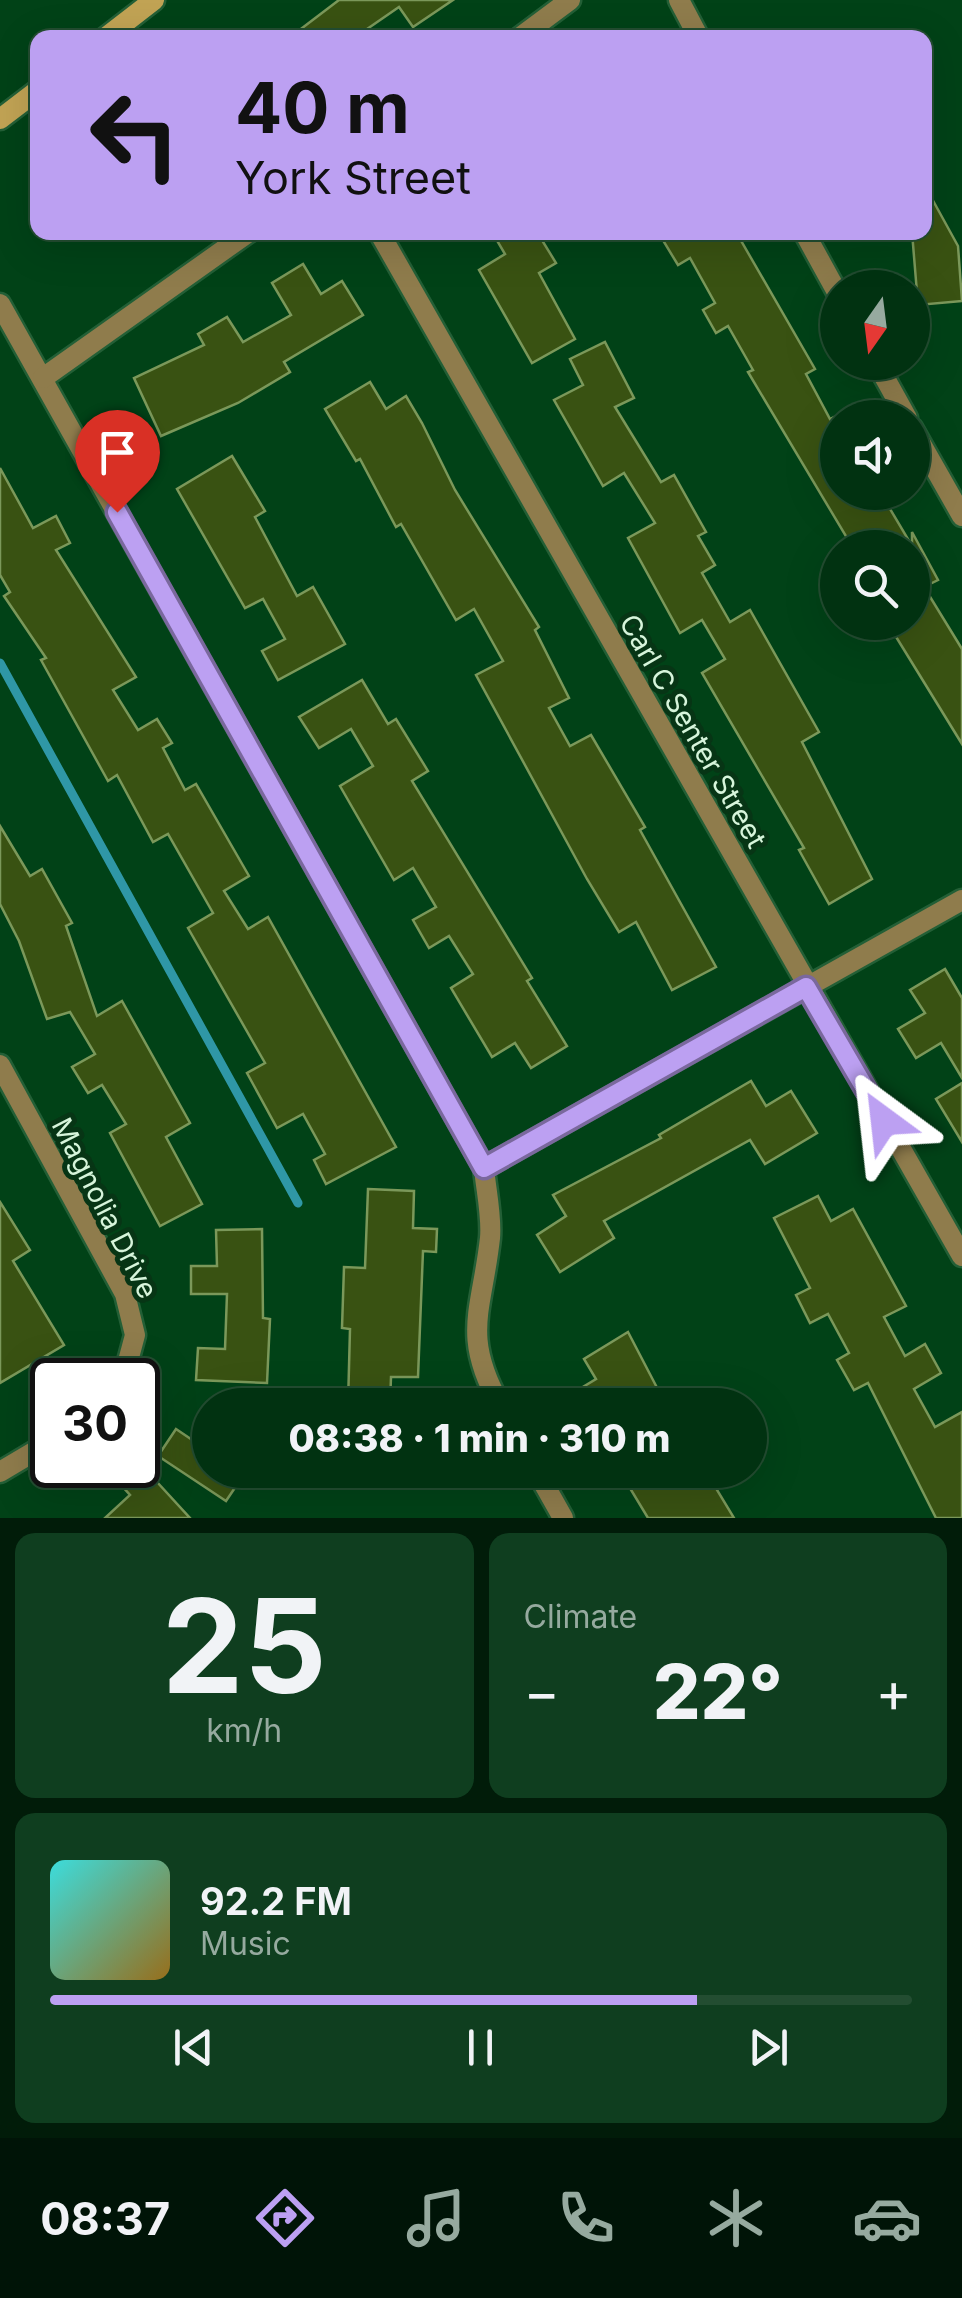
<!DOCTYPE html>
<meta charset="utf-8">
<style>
body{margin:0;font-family:Inter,sans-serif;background:#0f3e1f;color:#f1f3f6;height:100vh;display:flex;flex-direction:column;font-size:38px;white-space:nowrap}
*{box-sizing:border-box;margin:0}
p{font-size:32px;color:#96aa9f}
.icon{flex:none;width:55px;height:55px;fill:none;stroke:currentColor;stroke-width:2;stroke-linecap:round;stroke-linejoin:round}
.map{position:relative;height:1518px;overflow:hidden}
.panel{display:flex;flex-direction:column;gap:15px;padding:15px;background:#011c09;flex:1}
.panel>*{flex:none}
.hud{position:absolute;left:30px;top:30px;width:902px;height:210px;border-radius:20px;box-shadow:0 10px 40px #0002,0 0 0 2px #234d31;background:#bca0f2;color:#111;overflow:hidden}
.needle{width:65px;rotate:194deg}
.controls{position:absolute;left:820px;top:270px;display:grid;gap:20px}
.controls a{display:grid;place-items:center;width:110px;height:110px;border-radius:50%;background:#013211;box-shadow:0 10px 40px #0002,0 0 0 2px #234d31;font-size:50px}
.speed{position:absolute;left:30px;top:1358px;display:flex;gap:20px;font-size:50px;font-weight:700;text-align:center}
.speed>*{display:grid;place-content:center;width:130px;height:130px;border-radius:50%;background:#013211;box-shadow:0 10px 40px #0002,0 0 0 2px #234d31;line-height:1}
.speed .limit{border:5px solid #111;border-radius:15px;background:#fff;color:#111}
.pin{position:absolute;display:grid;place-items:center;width:85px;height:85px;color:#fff;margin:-102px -42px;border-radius:50% 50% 50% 0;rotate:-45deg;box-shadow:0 0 10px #0007}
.pin .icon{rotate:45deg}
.me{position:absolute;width:110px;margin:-55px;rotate:330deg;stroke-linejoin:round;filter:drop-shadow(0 0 8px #0008)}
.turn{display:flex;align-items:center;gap:35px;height:210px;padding:0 40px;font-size:45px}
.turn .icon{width:130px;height:130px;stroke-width:2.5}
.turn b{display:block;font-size:70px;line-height:85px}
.big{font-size:75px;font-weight:800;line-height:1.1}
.panel .widget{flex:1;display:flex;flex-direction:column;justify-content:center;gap:15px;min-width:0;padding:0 35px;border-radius:20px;background:#0f3e1f}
.panel .dial{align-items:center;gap:0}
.dial b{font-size:130px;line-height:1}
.song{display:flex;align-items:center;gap:30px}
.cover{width:120px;height:120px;border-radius:15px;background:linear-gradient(135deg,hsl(180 70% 55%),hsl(40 70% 35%))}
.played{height:10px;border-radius:5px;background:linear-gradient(90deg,#bca0f2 75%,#234d31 75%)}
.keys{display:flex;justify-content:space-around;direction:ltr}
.heat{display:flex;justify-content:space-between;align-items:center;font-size:55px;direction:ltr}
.panel .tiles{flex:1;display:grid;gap:15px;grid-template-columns:1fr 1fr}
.widget:last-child{grid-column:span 2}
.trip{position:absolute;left:192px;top:1388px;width:575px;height:100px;border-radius:50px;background:#013211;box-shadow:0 10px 40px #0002,0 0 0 2px #234d31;font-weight:800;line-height:100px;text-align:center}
.tab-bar{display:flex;height:160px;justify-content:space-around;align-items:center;background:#001407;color:#96aa9f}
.tab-bar .icon{width:70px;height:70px}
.tab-bar .selected{color:#bca0f2}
.tab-bar b{font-size:45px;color:#f1f3f6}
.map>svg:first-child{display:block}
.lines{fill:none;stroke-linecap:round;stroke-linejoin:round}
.stream{stroke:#2f97a6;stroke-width:9}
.building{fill:#395212;stroke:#7b985a;stroke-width:2.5}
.street-casing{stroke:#235f36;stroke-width:25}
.secondary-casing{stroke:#235f36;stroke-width:25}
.street{stroke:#8f7c4c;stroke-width:20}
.secondary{stroke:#c1a354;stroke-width:20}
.route-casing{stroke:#7a689d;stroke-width:25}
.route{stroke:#bca0f2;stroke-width:18}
.labels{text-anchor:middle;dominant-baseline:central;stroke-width:10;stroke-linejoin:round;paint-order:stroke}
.street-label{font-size:28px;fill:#d7f5db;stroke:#073515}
</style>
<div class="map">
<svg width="962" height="1518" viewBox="0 0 962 1518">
<rect width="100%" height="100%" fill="#014217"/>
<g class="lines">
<path class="stream" d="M 0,663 L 298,1203"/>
</g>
<g class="building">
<path d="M 339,0 L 453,0 L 413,27 L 399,7 L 354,38 L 289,38 Z"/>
<path d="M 925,186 L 958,246 L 962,301 L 918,305 L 912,232 L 925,232 Z"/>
<path d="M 492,232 L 537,232 L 556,263 L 539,273 L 575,339 L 532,363 L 479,270 L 505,254 Z"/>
<path d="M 658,232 L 736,232 L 815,369 L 806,374 L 830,419 L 838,415 L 838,492 L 880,492 L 912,546 L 912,532 L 938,580 L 924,587 L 962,649 L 962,744 L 890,627 L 912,622 L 912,548 L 853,548 L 748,372 L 753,370 L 728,326 L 716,333 L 703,310 L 715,303 L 690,258 L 678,265 Z"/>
<path d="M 303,264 L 321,294 L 342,281 L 363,315 L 284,362 L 290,372 L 238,403 L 161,436 L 134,378 L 204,345 L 198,334 L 227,317 L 243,342 L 291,315 L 272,283 Z"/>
<path d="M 605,342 L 634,398 L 615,407 L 661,482 L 674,475 L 706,532 L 698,536 L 715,565 L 702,573 L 730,622 L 750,610 L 819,732 L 802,742 L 872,879 L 829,904 L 799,850 L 804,848 L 702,673 L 725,659 L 702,620 L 680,633 L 628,538 L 655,523 L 624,473 L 603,486 L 554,400 L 583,385 L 570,359 Z"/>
<path d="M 370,382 L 386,409 L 406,396 L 422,423 L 455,490 L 539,627 L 535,630 L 569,698 L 549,708 L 570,746 L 591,735 L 645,827 L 640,830 L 716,967 L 672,990 L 636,922 L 619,932 L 587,879 L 476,675 L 503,661 L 474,609 L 456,620 L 401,524 L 396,527 L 360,459 L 356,461 L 325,409 Z"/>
<path d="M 232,456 L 265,511 L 255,517 L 297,596 L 313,587 L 345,644 L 278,680 L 262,651 L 285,639 L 263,599 L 245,608 L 177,489 Z"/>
<path d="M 0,468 L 33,528 L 56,516 L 70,543 L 56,550 L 136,677 L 113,690 L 138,730 L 157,719 L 172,743 L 163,748 L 185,790 L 196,784 L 249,876 L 224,891 L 248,929 L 268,917 L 396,1147 L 326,1184 L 314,1160 L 325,1154 L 303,1114 L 277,1128 L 247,1073 L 265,1063 L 188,928 L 213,913 L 168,834 L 153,842 L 117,775 L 108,781 L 41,660 L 46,658 L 4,596 L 10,592 L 0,575 Z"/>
<path d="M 362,680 L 388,724 L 396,719 L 428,771 L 412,781 L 532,978 L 527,981 L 567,1046 L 531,1068 L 515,1043 L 492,1057 L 451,988 L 473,974 L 449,936 L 429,948 L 413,920 L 436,907 L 413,868 L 394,880 L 340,786 L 373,766 L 351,729 L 319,748 L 299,717 Z"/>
<path d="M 0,826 L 30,876 L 42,869 L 72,923 L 66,926 L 97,1016 L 122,1001 L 190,1123 L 166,1137 L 202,1204 L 160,1226 L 110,1133 L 126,1124 L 102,1085 L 88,1093 L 72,1067 L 95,1054 L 70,1012 L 47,1019 L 19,941 L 0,904 Z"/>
<path d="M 945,969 L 962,998 L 962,1078 L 941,1043 L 916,1058 L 898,1029 L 925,1013 L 910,990 Z"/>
<path d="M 751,1081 L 766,1106 L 791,1091 L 817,1133 L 765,1164 L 750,1140 L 604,1221 L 614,1238 L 560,1272 L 537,1235 L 566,1216 L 553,1195 L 661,1138 L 659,1135 Z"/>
<path d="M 962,1083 L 962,1142 L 936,1099 Z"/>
<path d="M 368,1189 L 414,1191 L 413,1228 L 437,1229 L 436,1252 L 423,1251 L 418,1377 L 391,1377 L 390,1405 L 348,1405 L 350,1329 L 342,1328 L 344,1267 L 365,1268 Z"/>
<path d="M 818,1196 L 831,1221 L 853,1209 L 906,1306 L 884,1317 L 905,1356 L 925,1344 L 941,1373 L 914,1389 L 935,1427 L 962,1412 L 962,1518 L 936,1518 L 868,1383 L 854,1390 L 837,1360 L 849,1353 L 828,1314 L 810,1323 L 796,1295 L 810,1288 L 774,1218 Z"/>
<path d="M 0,1202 L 30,1250 L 13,1261 L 64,1345 L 0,1383 Z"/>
<path d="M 262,1229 L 263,1318 L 270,1319 L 267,1383 L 196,1380 L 198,1348 L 225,1349 L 227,1294 L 191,1294 L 191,1266 L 217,1266 L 216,1230 Z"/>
<path d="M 628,1332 L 666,1405 L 553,1405 L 596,1379 L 584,1359 Z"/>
<path d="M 176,1429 L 210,1452 L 210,1470 L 247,1470 L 226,1501 L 158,1456 Z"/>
<path d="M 138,1460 L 157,1482 L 190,1518 L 105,1518 L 130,1495 L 113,1476 L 125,1465 L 138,1465 Z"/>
<path d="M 619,1470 L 705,1470 L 734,1518 L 648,1518 Z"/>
</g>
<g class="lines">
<g class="street-casing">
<g id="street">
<path d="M 679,0 L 699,38"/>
<path d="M 519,38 L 570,0"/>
<path d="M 379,232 L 962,1256"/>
<path d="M 804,232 L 838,294"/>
<path d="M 0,304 L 484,1168 C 486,1190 492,1216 490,1238 C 482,1311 461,1335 500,1405"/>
<path d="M 876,362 L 907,418"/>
<path d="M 43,378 L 249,232"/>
<path d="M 912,428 L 962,516"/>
<path d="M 0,1065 L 125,1294 L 135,1335 L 123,1380"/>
<path d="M 484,1168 L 962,900"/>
<path d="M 536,1470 L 563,1518"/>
<path d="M 0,1472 L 52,1441"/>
</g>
</g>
<g class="secondary-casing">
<g id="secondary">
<path d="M 105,38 L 154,0"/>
<path d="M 0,119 L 38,90"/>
</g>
</g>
<use href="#street" class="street"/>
<use href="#secondary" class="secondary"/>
</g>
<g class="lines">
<g class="route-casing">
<path id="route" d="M 117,512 L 484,1168 L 806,987 L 884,1121"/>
</g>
<use href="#route" class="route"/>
</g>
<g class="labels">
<g class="street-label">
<text transform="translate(693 731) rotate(60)">Carl C Senter Street</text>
<text transform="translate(105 1208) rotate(63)">Magnolia Drive</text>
</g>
</g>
</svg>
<div class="controls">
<a><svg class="needle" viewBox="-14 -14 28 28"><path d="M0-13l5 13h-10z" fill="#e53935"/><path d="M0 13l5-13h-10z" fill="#96aa9f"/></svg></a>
<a><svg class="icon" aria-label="sound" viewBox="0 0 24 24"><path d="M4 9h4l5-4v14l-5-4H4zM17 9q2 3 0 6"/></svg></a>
<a><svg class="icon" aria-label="search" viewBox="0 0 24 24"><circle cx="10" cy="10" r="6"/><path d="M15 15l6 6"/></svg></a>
</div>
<div class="speed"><div class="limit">30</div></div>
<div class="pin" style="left:117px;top:512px;background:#d93025"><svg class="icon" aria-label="arrive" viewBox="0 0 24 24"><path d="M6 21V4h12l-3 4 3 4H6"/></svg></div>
<svg class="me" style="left:884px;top:1121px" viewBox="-20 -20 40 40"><path d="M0-17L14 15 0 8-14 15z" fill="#bca0f2" stroke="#fff" stroke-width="4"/></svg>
<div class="trip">08:38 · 1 min · 310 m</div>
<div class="hud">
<div class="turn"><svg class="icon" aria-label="left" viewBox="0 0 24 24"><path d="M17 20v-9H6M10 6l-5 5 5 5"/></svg><div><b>40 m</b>York Street</div></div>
</div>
</div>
<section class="panel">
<div class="tiles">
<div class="widget dial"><b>25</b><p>km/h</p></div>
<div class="widget"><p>Climate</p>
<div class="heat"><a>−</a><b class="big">22°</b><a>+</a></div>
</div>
<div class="widget">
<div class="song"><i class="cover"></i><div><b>92.2 FM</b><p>Music</p></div></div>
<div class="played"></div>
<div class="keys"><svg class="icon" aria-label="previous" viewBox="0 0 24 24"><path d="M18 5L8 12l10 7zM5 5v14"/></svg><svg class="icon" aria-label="pause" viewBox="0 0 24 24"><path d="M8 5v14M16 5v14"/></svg><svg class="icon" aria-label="next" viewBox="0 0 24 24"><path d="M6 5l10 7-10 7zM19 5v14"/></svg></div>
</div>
</div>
</section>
<nav class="tab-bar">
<b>08:37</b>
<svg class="icon selected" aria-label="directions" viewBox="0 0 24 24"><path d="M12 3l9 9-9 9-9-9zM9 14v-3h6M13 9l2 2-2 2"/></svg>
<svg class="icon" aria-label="music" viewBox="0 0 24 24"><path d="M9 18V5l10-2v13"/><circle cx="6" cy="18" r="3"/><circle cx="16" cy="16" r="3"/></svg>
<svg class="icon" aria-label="phone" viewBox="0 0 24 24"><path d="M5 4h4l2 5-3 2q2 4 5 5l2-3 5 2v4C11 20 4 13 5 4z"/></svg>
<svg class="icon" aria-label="climate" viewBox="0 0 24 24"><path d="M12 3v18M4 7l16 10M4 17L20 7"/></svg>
<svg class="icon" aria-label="car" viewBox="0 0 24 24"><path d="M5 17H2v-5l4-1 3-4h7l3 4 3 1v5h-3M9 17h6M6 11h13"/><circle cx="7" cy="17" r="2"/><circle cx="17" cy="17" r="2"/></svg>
</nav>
